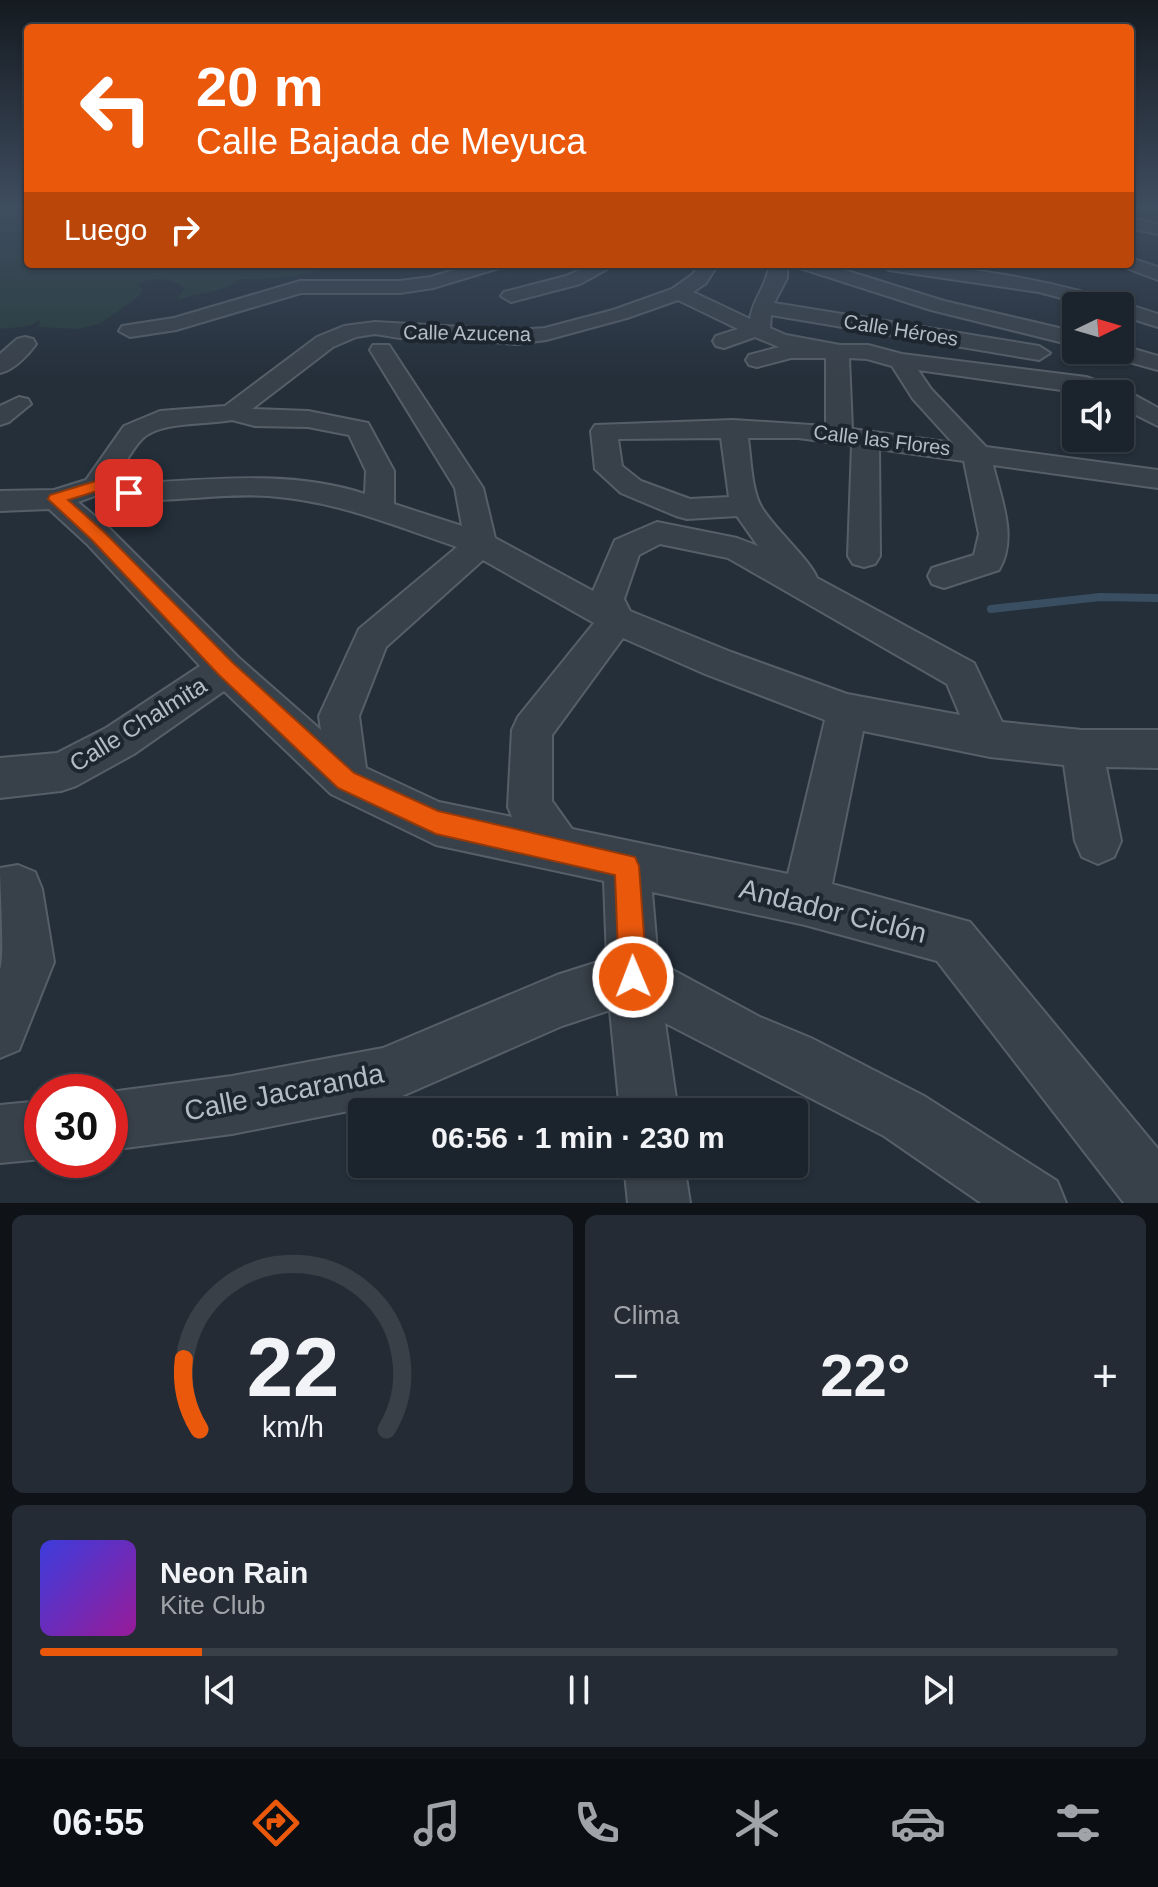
<!DOCTYPE html>
<html lang="es">
<meta charset="utf-8">
<style>
body{margin:0;font-family:Arial,sans-serif;background:#242b34;color:#f1f3f6;height:100vh;display:flex;flex-direction:column;font-size:30px;white-space:nowrap}
*{box-sizing:border-box;margin:0}
p{font-size:26px;color:#a0a4a9}
.icon{flex:none;width:44px;height:44px;fill:none;stroke:currentColor;stroke-width:2;stroke-linecap:round;stroke-linejoin:round}
.map{position:relative;height:1203px;overflow:hidden}
.sheet{display:flex;flex-direction:column;gap:12px;padding:12px;background:#0f1318;flex:1}
.sheet>*{flex:none}
.guide{position:absolute;left:24px;top:24px;width:1110px;height:244px;border-radius:8px;box-shadow:0 2px 6px #0004,0 0 0 2px #394048;background:#ea580c;color:#fff;overflow:hidden}
.needle{width:52px;rotate:85deg}
.controls{position:absolute;left:1062px;top:292px;display:grid;gap:16px}
.controls a{display:grid;place-items:center;width:72px;height:72px;border-radius:8px;background:#1b232c;box-shadow:0 2px 6px #0004,0 0 0 2px #394048;font-size:40px}
.speed{position:absolute;left:24px;top:1074px;display:flex;gap:16px;font-size:40px;font-weight:700;text-align:center}
.speed>*{display:grid;place-content:center;width:104px;height:104px;border-radius:50%;background:#1b232c;box-shadow:0 2px 6px #0004,0 0 0 2px #394048;line-height:1}
.speed .limit{border:12px solid #d22;background:#fff;color:#111}
.pin{position:absolute;display:grid;place-items:center;width:68px;height:68px;color:#fff;margin:-34px;border-radius:16px;box-shadow:0 4px 12px #0006}
.me{position:absolute;width:88px;margin:-44px;rotate:359deg;stroke-linejoin:round;filter:drop-shadow(0 0 6px #0008)}
.turn{display:flex;align-items:center;gap:28px;height:168px;padding:0 40px;font-size:36px}
.turn .icon{width:104px;height:104px;stroke-width:2.5}
.turn b{display:block;font-size:56px;line-height:68px}
.then{display:flex;align-items:center;height:76px;padding:0 40px;background:#0003;gap:16px;font-size:30px}
.big{font-size:60px;font-weight:700;line-height:1.1}
.sheet .widget{flex:1;display:flex;flex-direction:column;justify-content:center;gap:12px;min-width:0;padding:0 28px;border-radius:12px;background:#242b34}
.sheet .dial{align-items:center;gap:0}
.dial svg{height:208px;overflow:visible;fill:none;stroke:#394048;stroke-width:7;stroke-linecap:round;text-anchor:middle}
.dial text{fill:#f1f3f6;stroke:none}
.song{display:flex;align-items:center;gap:24px}
.cover{width:96px;height:96px;border-radius:12px;background:linear-gradient(135deg,hsl(240 70% 55%),hsl(300 70% 35%))}
.played{height:8px;border-radius:4px;background:linear-gradient(90deg,#ea580c 15%,#394048 15%)}
.keys{display:flex;justify-content:space-around;direction:ltr}
.heat{display:flex;justify-content:space-between;align-items:center;font-size:44px;direction:ltr}
.sheet .tiles{flex:1;display:grid;gap:12px;grid-template-columns:1fr 1fr}
.widget:last-child{grid-column:span 2}
.trip{position:absolute;left:348px;top:1098px;width:460px;height:80px;border-radius:8px;background:#1b232c;box-shadow:0 2px 6px #0004,0 0 0 2px #394048;font-weight:700;line-height:80px;text-align:center}
.dock{display:flex;height:128px;justify-content:space-around;align-items:center;background:#0b0e12;color:#a0a4a9}
.dock .icon{width:56px;height:56px}
.dock .active{color:#ea580c}
.dock b{font-size:36px;color:#f1f3f6}
.map>svg:first-child{display:block}
.green{fill:#273c3c}
.lines{fill:none;stroke-linecap:round;stroke-linejoin:round}
.stream{stroke:#3a4e62;stroke-width:8}
.minor-casing{stroke:#565f68;stroke-width:4}
.minor{fill:#38414a;fill-rule:evenodd}
.route{fill:#ea580c;stroke:#983908;stroke-width:2}
.labels{text-anchor:middle;dominant-baseline:central;stroke-width:8;stroke-linejoin:round;paint-order:stroke}
.far-street-label{font-size:20px;fill:#b3bcc6;stroke:#1d262f}
.street-label{font-size:24px;fill:#b3bcc6;stroke:#1d262f}
.near-street-label{font-size:28px;fill:#b3bcc6;stroke:#1d262f}
</style>
<div class="map">
<svg width="1158" height="1203" viewBox="0 0 1158 1203">
<rect width="100%" height="100%" fill="#242f3a"/>
<path class="green" d="M 0,209 L 28,209 L 28,264 L 325,265 L 325,269 C 295,278 269,279 239,279 C 226,294 200,290 183,299 L 177,298 L 185,289 C 173,277 153,277 138,284 L 143,290 L 139,296 L 100,324 L 77,329 L 39,327 L 40,320 L 29,326 L 0,329 Z"/>
<g class="lines">
<path class="stream" d="M 991,609 L 1100,597 L 1158,598"/>
<g class="minor-casing">
<g id="minor">
<path d="M 1130,218 L 1158,224 L 1158,234 L 1130,228 Z"/>
<path d="M 1130,258 L 1158,267 L 1158,280 L 1124,267 L 1122,264 L 1130,264 Z"/>
<path d="M 473,264 L 502,264 L 499,268 L 433,288 L 400,293 L 301,293 L 176,330 L 130,337 L 119,331 L 122,326 L 174,318 L 300,281 L 400,281 L 431,277 Z"/>
<path d="M 592,264 L 616,264 L 580,284 L 511,302 L 501,296 L 504,292 L 566,276 Z"/>
<path d="M 700,264 L 718,264 L 706,283 L 693,292 L 750,319 C 753,298 768,285 769,264 L 787,264 L 787,278 L 774,303 L 1039,346 L 1050,353 L 1039,360 L 771,315 L 770,328 L 786,335 L 840,345 L 868,345 L 902,354 L 1086,377 L 1129,392 L 1158,408 L 1158,426 L 1120,407 L 1120,394 L 1090,394 L 918,370 L 931,389 L 986,447 L 1158,470 L 1158,488 L 993,465 C 1001,499 1018,538 999,570 L 944,588 L 932,584 L 928,576 L 932,568 L 974,555 L 979,534 L 964,461 L 879,449 L 880,556 L 875,564 L 864,567 L 853,564 L 848,556 L 852,445 L 798,438 L 748,438 C 751,458 751,490 762,508 C 774,528 811,561 817,578 L 974,663 L 1002,722 L 1082,730 L 1158,730 L 1158,768 L 1106,767 L 1121,841 L 1114,857 L 1098,864 L 1082,857 L 1075,841 L 1064,765 L 990,757 L 863,731 L 832,884 L 970,922 L 1158,1149 L 1158,1203 L 1124,1203 L 937,961 L 805,925 L 652,892 L 658,962 L 760,1017 L 811,1038 L 924,1096 L 1057,1181 L 1066,1203 L 981,1203 L 884,1136 L 665,1023 L 678,1112 L 620,1112 L 610,1010 L 562,1026 L 384,1104 L 232,1134 L 110,1150 L 110,1092 L 232,1076 L 383,1048 L 557,975 L 607,959 L 604,881 L 436,845 L 331,794 L 224,691 L 134,754 L 76,786 L 61,791 L 0,798 L 0,758 L 57,753 L 106,728 L 200,666 L 87,544 L 49,509 L 0,511 L 0,491 L 54,490 L 86,480 L 124,426 L 160,411 L 225,406 L 317,337 L 344,326 L 375,322 L 516,330 L 545,328 L 613,310 L 672,289 L 692,275 ZM 678,300 L 738,329 L 716,336 L 713,341 L 716,346 L 724,348 L 755,337 L 779,347 L 749,355 L 746,360 L 749,365 L 757,367 L 791,358 L 826,358 L 826,426 L 733,420 L 595,425 L 591,431 L 595,469 L 621,493 L 676,516 L 687,519 L 737,516 L 758,546 L 737,538 L 657,522 L 615,540 L 593,591 L 495,538 L 483,488 L 389,345 L 373,345 L 370,350 L 455,488 L 462,526 L 394,504 L 394,471 L 368,423 L 308,411 L 252,409 L 333,347 L 356,337 L 375,334 L 400,338 L 444,337 L 516,344 L 546,340 L 627,318 ZM 849,358 L 867,359 L 892,366 L 913,399 L 953,443 L 852,429 ZM 232,420 L 255,426 L 308,427 L 349,435 L 366,471 L 365,494 C 290,469 206,480 129,484 L 114,481 C 123,468 131,450 142,439 C 160,421 207,425 232,420 ZM 721,438 L 729,497 L 690,499 L 641,481 L 622,466 L 618,439 ZM 97,495 C 154,508 211,492 268,496 C 337,501 393,525 457,547 L 359,629 L 319,716 L 321,730 L 239,658 L 109,528 L 78,502 ZM 660,544 L 728,558 L 947,684 L 960,715 L 847,694 L 731,652 L 630,611 L 624,599 L 639,555 ZM 483,560 L 594,623 L 518,717 L 512,730 L 508,807 L 512,817 L 439,802 L 366,768 L 359,716 L 386,647 ZM 623,638 L 705,674 L 825,720 L 788,874 L 572,829 L 552,801 L 552,735 Z"/>
<path d="M 797,264 L 825,264 L 944,301 L 1076,332 L 1076,346 L 931,310 L 800,268 Z"/>
<path d="M 880,264 C 975,264 1068,284 1158,314 L 1158,327 L 1120,315 L 1120,306 L 1091,306 L 1039,292 L 889,270 Z"/>
<path d="M 25,337 L 33,339 L 36,344 C 28,355 14,370 0,373 L 0,354 L 17,339 Z"/>
<path d="M 1120,345 L 1158,356 L 1158,370 L 1104,355 L 1101,350 L 1120,350 Z"/>
<path d="M 19,397 L 28,399 L 31,404 L 9,422 L 0,425 L 0,406 Z"/>
<path d="M 18,865 L 35,872 L 42,889 L 54,962 L 19,1050 L 0,1058 L 0,969 C 5,958 0,887 0,868 Z"/>
<path d="M 42,1101 L 42,1159 L 0,1163 L 0,1105 Z"/>
<path d="M 624,1164 L 684,1164 L 690,1203 L 628,1203 Z"/>
</g>
</g>
<use href="#minor" class="minor"/>
</g>
<linearGradient id="sky" x2="0" y2="1"><stop stop-color="#141a20"/><stop offset="0.55" stop-color="#3f4d60"/><stop offset="1" stop-color="#3f4d60" stop-opacity="0"/></linearGradient>
<rect width="1158" height="378" fill="url(#sky)"/>
<path class="route" d="M 96,481 L 135,489 L 137,493 L 129,498 L 97,491 L 68,500 L 104,532 L 233,663 L 354,773 L 438,811 L 635,857 L 639,866 L 647,977 L 643,987 L 633,991 L 623,987 L 619,977 L 615,875 L 436,834 L 338,788 L 219,675 L 92,540 L 48,499 L 50,495 Z"/>
<g class="labels">
<g class="far-street-label">
<text transform="translate(901 330) rotate(9)">Calle Héroes</text>
<text transform="translate(467 333) rotate(1)">Calle Azucena</text>
<text transform="translate(882 440) rotate(7)">Calle las Flores</text>
</g>
<g class="street-label">
<text transform="translate(138 724) rotate(-32)">Calle Chalmita</text>
</g>
<g class="near-street-label">
<text transform="translate(833 911) rotate(14)">Andador Ciclón</text>
<text transform="translate(284 1092) rotate(-11)">Calle Jacaranda</text>
</g>
</g>
</svg>
<div class="controls">
<a><svg class="needle" viewBox="-14 -14 28 28"><path d="M0-13l5 13h-10z" fill="#e53935"/><path d="M0 13l5-13h-10z" fill="#a0a4a9"/></svg></a>
<a><svg class="icon" aria-label="sound" viewBox="0 0 24 24"><path d="M4 9h4l5-4v14l-5-4H4zM17 9q2 3 0 6"/></svg></a>
</div>
<div class="speed"><div class="limit">30</div></div>
<div class="pin" style="left:129px;top:493px;background:#d93025"><svg class="icon" aria-label="arrive" viewBox="0 0 24 24"><path d="M6 21V4h12l-3 4 3 4H6"/></svg></div>
<svg class="me" style="left:633px;top:977px" viewBox="-20 -20 40 40"><circle r="17" fill="#ea580c" stroke="#fff" stroke-width="3"/><path d="M0-11L8 9 0 5-8 9z" fill="#fff"/></svg>
<div class="trip">06:56 · 1 min · 230 m</div>
<div class="guide">
<div class="turn"><svg class="icon" aria-label="left" viewBox="0 0 24 24"><path d="M17 20v-9H6M10 6l-5 5 5 5"/></svg><div><b>20 m</b>Calle Bajada de Meyuca</div></div>
<div class="then">Luego<svg class="icon" aria-label="right" viewBox="0 0 24 24"><path d="M7 20v-9h11M14 6l5 5-5 5"/></svg></div>
</div>
</div>
<section class="sheet">
<div class="tiles">
<div class="widget dial"><svg viewBox="0 0 100 80">
<path d="M14 69A42 42 0 1 1 86 69"/>
<path d="M14 69A42 42 0 0 1 8 42" stroke="#ea580c"/>
<text x="50" y="56" font-size="32" font-weight="700">22</text>
<text x="50" y="72" font-size="11">km/h</text>
</svg></div>
<div class="widget"><p>Clima</p>
<div class="heat"><a>−</a><b class="big">22°</b><a>+</a></div>
</div>
<div class="widget">
<div class="song"><i class="cover"></i><div><b>Neon Rain</b><p>Kite Club</p></div></div>
<div class="played"></div>
<div class="keys"><svg class="icon" aria-label="previous" viewBox="0 0 24 24"><path d="M18 5L8 12l10 7zM5 5v14"/></svg><svg class="icon" aria-label="pause" viewBox="0 0 24 24"><path d="M8 5v14M16 5v14"/></svg><svg class="icon" aria-label="next" viewBox="0 0 24 24"><path d="M6 5l10 7-10 7zM19 5v14"/></svg></div>
</div>
</div>
</section>
<nav class="dock">
<b>06:55</b>
<svg class="icon active" aria-label="directions" viewBox="0 0 24 24"><path d="M12 3l9 9-9 9-9-9zM9 14v-3h6M13 9l2 2-2 2"/></svg>
<svg class="icon" aria-label="music" viewBox="0 0 24 24"><path d="M9 18V5l10-2v13"/><circle cx="6" cy="18" r="3"/><circle cx="16" cy="16" r="3"/></svg>
<svg class="icon" aria-label="phone" viewBox="0 0 24 24"><path d="M5 4h4l2 5-3 2q2 4 5 5l2-3 5 2v4C11 20 4 13 5 4z"/></svg>
<svg class="icon" aria-label="climate" viewBox="0 0 24 24"><path d="M12 3v18M4 7l16 10M4 17L20 7"/></svg>
<svg class="icon" aria-label="car" viewBox="0 0 24 24"><path d="M5 17H2v-5l4-1 3-4h7l3 4 3 1v5h-3M9 17h6M6 11h13"/><circle cx="7" cy="17" r="2"/><circle cx="17" cy="17" r="2"/></svg>
<svg class="icon" aria-label="filters" viewBox="0 0 24 24"><path d="M4 7h16M4 17h16"/><circle cx="9" cy="7" r="2"/><circle cx="15" cy="17" r="2"/></svg>
</nav>
